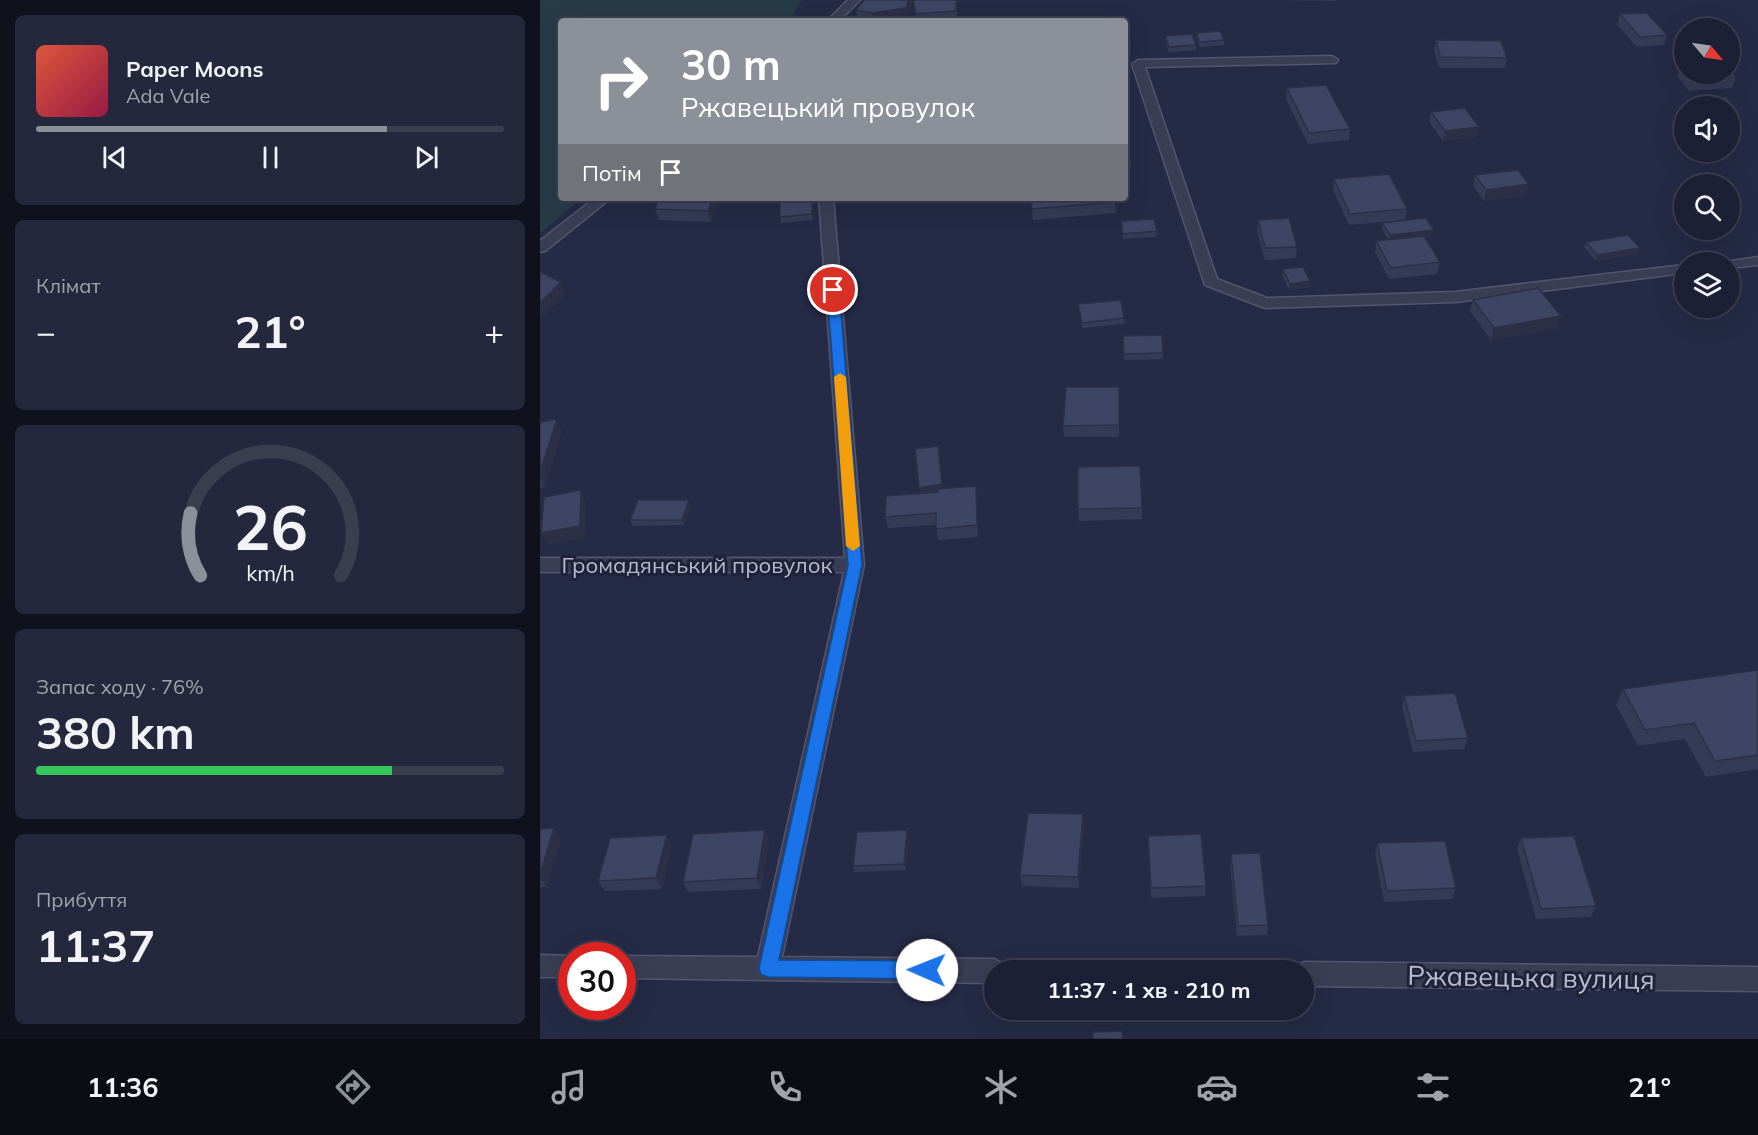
<!DOCTYPE html>
<html lang="uk">
<meta charset="utf-8">
<style>
body{margin:0;font-family:Mulish,sans-serif;background:#25283c;color:#f1f3f6;height:100vh;display:flex;flex-direction:column;font-size:22px;white-space:nowrap}
*{box-sizing:border-box;margin:0}
p{font-size:20px;color:#a0a3ac}
.icon{flex:none;width:33px;height:33px;fill:none;stroke:currentColor;stroke-width:2;stroke-linecap:round;stroke-linejoin:round}
.map{position:relative;flex:1;overflow:hidden}
.sheet{display:flex;flex-direction:column;gap:15px;padding:15px;background:#0f121d;width:540px}
.sheet>*{flex:none}
.hud{position:absolute;left:18px;top:18px;width:570px;height:183px;border-radius:6px;box-shadow:0 6px 24px #0002,0 0 0 2px #3a3e4f;background:#8c9099;color:#fff;overflow:hidden}
.needle{width:39px;rotate:119deg}
.buttons{position:absolute;left:1134px;top:18px;display:grid;gap:12px}
.buttons a{display:grid;place-items:center;width:66px;height:66px;border-radius:50%;background:#1c2034;box-shadow:0 6px 24px #0002,0 0 0 2px #3a3e4f;font-size:30px}
.speed{position:absolute;left:18px;top:942px;display:flex;gap:12px;font-size:30px;font-weight:700;text-align:center}
.speed>*{display:grid;place-content:center;width:78px;height:78px;border-radius:50%;background:#1c2034;box-shadow:0 6px 24px #0002,0 0 0 2px #3a3e4f;line-height:1}
.speed .limit{border:9px solid #d22;background:#fff;color:#111}
.pin{position:absolute;display:grid;place-items:center;width:51px;height:51px;color:#fff;margin:-26px;border:3px solid #fff;border-radius:50%;box-shadow:0 2px 6px #0007}
.me{position:absolute;width:66px;margin:-33px;rotate:271deg;stroke-linejoin:round;filter:drop-shadow(0 0 4px #0008)}
.turn{display:flex;align-items:center;gap:21px;height:126px;padding:0 24px;font-size:27px}
.turn .icon{width:78px;height:78px;stroke-width:2.5}
.turn b{display:block;font-size:42px;line-height:51px}
.then{display:flex;align-items:center;height:57px;padding:0 24px;background:#0003;gap:12px;font-size:22px}
.big{font-size:45px;font-weight:700;line-height:1.1}
.sheet .widget{flex:1;display:flex;flex-direction:column;justify-content:center;gap:9px;min-width:0;padding:0 21px;border-radius:9px;background:#25283c}
.sheet .dial{align-items:center;gap:0}
.dial svg{height:156px;overflow:visible;fill:none;stroke:#3a3e4f;stroke-width:7;stroke-linecap:round;text-anchor:middle}
.dial text{fill:#f1f3f6;stroke:none}
.song{display:flex;align-items:center;gap:18px}
.cover{width:72px;height:72px;border-radius:9px;background:linear-gradient(135deg,hsl(10 70% 55%),hsl(340 70% 35%))}
.played{height:6px;border-radius:3px;background:linear-gradient(90deg,#8c9099 75%,#3a3e4f 75%)}
.keys{display:flex;justify-content:space-around;direction:ltr}
.heat{display:flex;justify-content:space-between;align-items:center;font-size:33px;direction:ltr}
.charge{height:9px;border-radius:4px;background:linear-gradient(90deg,#34c759 76%,#3a3e4f 0)}
.trip{position:absolute;left:444px;top:960px;width:330px;height:60px;border-radius:30px;background:#1c2034;box-shadow:0 6px 24px #0002,0 0 0 2px #3a3e4f;font-weight:700;line-height:60px;text-align:center}
.dock{display:flex;height:96px;justify-content:space-around;align-items:center;background:#0b0d15;color:#a0a3ac}
.dock .icon{width:42px;height:42px}
.dock .selected{color:#8c9099}
.dock b{font-size:27px;color:#f1f3f6}
main{display:flex;flex:1;min-height:0}
.map>svg:first-child{display:block}
.green{fill:#273b47}
.lines{fill:none;stroke-linecap:round;stroke-linejoin:round}
.street-casing{stroke:#52566d;stroke-width:3}
.street{fill:#3a3e55;fill-rule:evenodd}
.wall{fill:#353b56}
.shaded-wall{fill:#2b3046}
.building{fill:#3e4564;stroke:#2b3046;stroke-width:1.5}
.route{fill:#1a73e8;stroke:#114b97;stroke-width:1.5}
.slow{fill:#f59e0b}
.labels{text-anchor:middle;dominant-baseline:central;stroke-width:6;stroke-linejoin:round;paint-order:stroke}
.street-label{font-size:22px;fill:#b8bacf;stroke:#1e223b}
.near-street-label{font-size:27px;fill:#b8bacf;stroke:#1e223b}
</style>
<main>
<section class="sheet">
<div class="widget">
<div class="song"><i class="cover"></i><div><b>Paper Moons</b><p>Ada Vale</p></div></div>
<div class="played"></div>
<div class="keys"><svg class="icon" aria-label="previous" viewBox="0 0 24 24"><path d="M18 5L8 12l10 7zM5 5v14"/></svg><svg class="icon" aria-label="pause" viewBox="0 0 24 24"><path d="M8 5v14M16 5v14"/></svg><svg class="icon" aria-label="next" viewBox="0 0 24 24"><path d="M6 5l10 7-10 7zM19 5v14"/></svg></div>
</div>
<div class="widget"><p>Клімат</p>
<div class="heat"><a>−</a><b class="big">21°</b><a>+</a></div>
</div>
<div class="widget dial"><svg viewBox="0 0 100 80">
<path d="M14 69A42 42 0 1 1 86 69"/>
<path d="M14 69A42 42 0 0 1 9 37" stroke="#8c9099"/>
<text x="50" y="56" font-size="32" font-weight="700">26</text>
<text x="50" y="72" font-size="11">km/h</text>
</svg></div>
<div class="widget"><p>Запас ходу · 76%</p><b class="big">380 km</b><div class="charge"></div></div>
<div class="widget"><p>Прибуття</p><b class="big">11:37</b></div>
</section>
<div class="map">
<svg width="1218" height="1039" viewBox="0 0 1218 1039">
<rect width="100%" height="100%" fill="#252a46"/>
<path class="green" d="M 0,0 L 262,0 L 249,21 L 21,21 L 21,198 L 42,198 L 0,233 Z"/>
<g class="lines">
<g class="street-casing">
<g id="street">
<path d="M 308,0 L 320,0 L 299,21 L 287,21 Z"/>
<path d="M 792,56 L 798,60 L 796,63 L 605,67 L 677,279 L 727,298 L 915,292 L 1144,265 L 1144,273 L 915,302 L 725,308 L 665,285 L 592,64 L 598,60 Z"/>
<path d="M 55,198 L 71,198 L 5,251 L 0,252 L 0,241 Z"/>
<path d="M 279,198 L 293,198 L 324,565 L 242,957 L 454,959 L 462,963 L 466,970 L 454,970 L 454,983 L 82,978 L 82,956 L 218,957 L 304,572 L 0,572 L 0,558 L 305,558 Z"/>
<path d="M 1218,257 L 1218,265 L 1190,268 L 1190,262 L 1184,262 Z"/>
<path d="M 0,955 L 34,956 L 32,956 L 32,977 L 0,977 Z"/>
<path d="M 764,962 L 1218,967 L 1218,991 L 764,986 L 764,970 L 753,970 L 755,966 Z"/>
</g>
</g>
<use href="#street" class="street"/>
</g>
<g class="wall">
<path d="M 373,0 L 417,0 L 417,21 L 376,21 Z"/>
<path d="M 738,0 L 796,0 L 796,1 Z"/>
<path d="M 373,5 L 367,18 L 346,21 L 318,21 L 316,10 Z"/>
<path d="M 1080,14 L 1127,35 L 1124,45 L 1097,47 L 1077,25 Z"/>
<path d="M 585,30 L 591,45 L 591,51 L 585,51 Z"/>
<path d="M 656,33 L 684,40 L 684,45 L 660,47 L 656,38 Z"/>
<path d="M 625,36 L 656,45 L 656,50 L 629,52 L 625,41 Z"/>
<path d="M 896,40 L 967,58 L 965,68 L 899,68 L 894,50 Z"/>
<path d="M 1144,65 L 1144,74 L 1190,74 L 1196,77 L 1192,88 L 1149,91 L 1137,76 L 1140,66 Z"/>
<path d="M 747,88 L 810,129 L 809,140 L 768,144 L 746,99 Z"/>
<path d="M 1186,97 L 1199,112 L 1198,117 L 1190,118 L 1190,106 L 1158,106 L 1156,104 L 1158,99 Z"/>
<path d="M 891,112 L 937,137 L 903,141 L 889,122 Z"/>
<path d="M 585,147 L 591,163 L 591,168 L 585,169 Z"/>
<path d="M 935,175 L 987,195 L 944,201 L 933,186 Z"/>
<path d="M 794,179 L 867,209 L 865,220 L 809,225 L 793,190 Z"/>
<path d="M 119,198 L 179,198 L 180,201 L 171,222 L 119,220 L 115,209 Z"/>
<path d="M 490,198 L 574,198 L 576,213 L 493,220 Z"/>
<path d="M 273,204 L 273,220 L 241,223 L 240,217 Z"/>
<path d="M 718,220 L 757,247 L 756,258 L 725,260 L 717,231 Z"/>
<path d="M 581,221 L 617,231 L 616,237 L 583,239 Z"/>
<path d="M 842,223 L 893,235 L 885,236 L 900,262 L 897,274 L 849,279 L 835,252 L 836,241 L 848,239 L 842,229 Z"/>
<path d="M 1046,242 L 1098,254 L 1056,261 L 1044,247 Z"/>
<path d="M 743,269 L 770,281 L 770,287 L 749,290 L 742,275 Z"/>
<path d="M 933,300 L 1018,328 L 951,340 L 930,311 Z"/>
<path d="M 538,304 L 584,318 L 585,324 L 542,328 Z"/>
<path d="M 583,336 L 623,353 L 623,359 L 584,360 Z"/>
<path d="M 579,387 L 579,437 L 524,437 L 523,426 Z"/>
<path d="M 0,422 L 22,431 L 5,487 L 0,488 Z"/>
<path d="M 436,486 L 437,497 L 438,537 L 398,540 L 396,525 L 348,528 L 345,517 L 398,492 L 397,491 L 380,493 L 403,488 Z"/>
<path d="M 149,500 L 151,506 L 144,525 L 93,526 L 90,520 Z"/>
<path d="M 602,508 L 602,519 L 539,521 L 538,509 Z"/>
<path d="M 1218,670 L 1218,769 L 1166,777 L 1145,739 L 1098,746 L 1076,705 L 1083,689 Z"/>
<path d="M 864,696 L 928,738 L 924,749 L 873,752 L 862,707 Z"/>
<path d="M 543,814 L 544,825 L 539,888 L 482,886 L 480,875 Z"/>
<path d="M 14,828 L 21,839 L 7,887 L 0,887 L 0,829 Z"/>
<path d="M 225,830 L 229,841 L 221,889 L 148,892 L 143,882 Z"/>
<path d="M 367,830 L 369,835 L 366,870 L 315,872 L 313,866 Z"/>
<path d="M 608,836 L 666,886 L 665,896 L 611,898 Z"/>
<path d="M 981,838 L 1056,906 L 1051,917 L 996,919 L 977,849 Z"/>
<path d="M 837,843 L 916,888 L 912,899 L 844,902 L 835,854 Z"/>
<path d="M 132,846 L 122,889 L 65,891 L 58,881 Z"/>
<path d="M 691,854 L 728,925 L 727,935 L 697,936 L 690,865 Z"/>
</g>
<g class="shaded-wall">
<path d="M 369,0 L 372,0 L 373,5 L 367,18 L 346,21 L 333,21 L 332,13 Z"/>
<path d="M 939,127 L 937,137 L 903,141 L 905,131 Z"/>
<path d="M 989,184 L 987,195 L 944,201 L 946,190 Z"/>
<path d="M 173,198 L 179,198 L 180,201 L 171,222 L 168,211 Z"/>
<path d="M 272,198 L 273,204 L 273,220 L 272,214 Z"/>
<path d="M 333,198 L 347,198 L 333,200 Z"/>
<path d="M 894,230 L 893,235 L 849,241 L 850,235 Z"/>
<path d="M 1100,248 L 1098,254 L 1056,261 L 1057,255 Z"/>
<path d="M 770,281 L 770,287 L 749,290 L 750,284 Z"/>
<path d="M 21,282 L 26,294 L 0,319 L 0,303 Z"/>
<path d="M 1021,316 L 1018,328 L 951,340 L 954,328 Z"/>
<path d="M 17,419 L 22,431 L 5,487 L 0,477 L 0,473 Z"/>
<path d="M 399,452 L 403,490 L 380,493 L 379,488 Z"/>
<path d="M 436,486 L 437,497 L 438,537 L 437,525 Z"/>
<path d="M 41,490 L 46,502 L 45,538 L 7,545 L 1,533 Z"/>
<path d="M 149,500 L 151,506 L 144,525 L 142,520 Z"/>
<path d="M 543,814 L 544,825 L 539,888 L 538,877 Z"/>
<path d="M 14,828 L 21,839 L 7,887 L 0,878 L 0,875 Z"/>
<path d="M 225,830 L 229,841 L 221,889 L 217,878 Z"/>
<path d="M 367,830 L 369,835 L 366,870 L 364,864 Z"/>
<path d="M 127,835 L 132,846 L 122,889 L 116,878 Z"/>
</g>
<g class="building">
<path d="M 324,0 L 369,0 L 366,8 L 332,13 L 316,10 Z"/>
<path d="M 373,0 L 416,0 L 416,11 L 376,14 Z"/>
<path d="M 1107,13 L 1127,35 L 1100,37 L 1080,14 Z"/>
<path d="M 585,30 L 586,30 L 591,45 L 585,46 Z"/>
<path d="M 680,31 L 684,40 L 660,42 L 656,33 Z"/>
<path d="M 652,34 L 656,45 L 629,47 L 625,36 Z"/>
<path d="M 896,40 L 961,41 L 967,58 L 900,57 Z"/>
<path d="M 1144,65 L 1144,71 L 1140,66 Z"/>
<path d="M 1190,70 L 1196,77 L 1153,80 L 1147,74 L 1190,74 Z"/>
<path d="M 786,85 L 810,129 L 769,133 L 747,88 Z"/>
<path d="M 1186,97 L 1199,112 L 1190,113 L 1190,106 L 1165,106 L 1158,99 Z"/>
<path d="M 925,108 L 939,127 L 905,131 L 891,112 Z"/>
<path d="M 585,147 L 587,147 L 591,163 L 585,163 Z"/>
<path d="M 978,170 L 989,184 L 946,190 L 935,175 Z"/>
<path d="M 849,174 L 867,209 L 810,214 L 794,179 Z"/>
<path d="M 119,198 L 173,198 L 168,211 L 115,209 Z"/>
<path d="M 272,198 L 272,214 L 240,217 L 240,201 Z"/>
<path d="M 491,198 L 574,198 L 575,202 L 492,209 Z"/>
<path d="M 749,218 L 757,247 L 725,248 L 718,220 Z"/>
<path d="M 886,218 L 894,230 L 850,235 L 842,223 Z"/>
<path d="M 614,219 L 617,231 L 583,234 L 581,221 Z"/>
<path d="M 1088,235 L 1100,248 L 1057,255 L 1046,242 Z"/>
<path d="M 884,236 L 900,262 L 851,268 L 836,241 Z"/>
<path d="M 763,267 L 770,281 L 750,284 L 743,269 Z"/>
<path d="M 0,272 L 21,282 L 0,303 Z"/>
<path d="M 998,288 L 1021,316 L 954,328 L 933,300 Z"/>
<path d="M 581,300 L 584,318 L 542,323 L 538,304 Z"/>
<path d="M 622,335 L 623,353 L 584,354 L 583,336 Z"/>
<path d="M 526,387 L 579,387 L 579,425 L 523,426 Z"/>
<path d="M 17,419 L 0,473 L 0,422 Z"/>
<path d="M 398,446 L 402,484 L 379,488 L 375,449 Z"/>
<path d="M 600,466 L 602,508 L 538,509 L 538,467 Z"/>
<path d="M 436,486 L 437,525 L 396,529 L 396,513 L 345,517 L 346,496 L 398,492 L 397,489 Z"/>
<path d="M 41,490 L 40,526 L 1,533 L 4,497 Z"/>
<path d="M 98,500 L 149,500 L 142,520 L 90,520 Z"/>
<path d="M 1218,670 L 1218,755 L 1175,761 L 1154,723 L 1105,730 L 1083,689 Z"/>
<path d="M 915,693 L 928,738 L 876,741 L 864,696 Z"/>
<path d="M 488,813 L 543,814 L 538,877 L 480,875 Z"/>
<path d="M 14,828 L 0,875 L 0,829 Z"/>
<path d="M 225,830 L 217,878 L 143,882 L 153,834 Z"/>
<path d="M 367,830 L 364,864 L 313,866 L 317,832 Z"/>
<path d="M 661,834 L 666,886 L 611,888 L 608,836 Z"/>
<path d="M 127,835 L 116,878 L 58,881 L 70,838 Z"/>
<path d="M 1034,836 L 1056,906 L 1001,909 L 981,838 Z"/>
<path d="M 905,841 L 916,888 L 847,891 L 837,843 Z"/>
<path d="M 720,853 L 728,925 L 698,926 L 691,854 Z"/>
<path d="M 582,1031 L 583,1039 L 553,1039 L 553,1032 Z"/>
</g>
<path class="route" d="M 293,286 L 299,290 L 322,565 L 239,960 L 387,961 L 393,964 L 396,970 L 393,976 L 387,979 L 228,977 L 221,974 L 219,968 L 308,565 L 287,290 Z"/>
<path class="slow" d="M 300,373 L 306,377 L 320,546 L 313,551 L 306,546 L 294,377 Z"/>
<g class="labels">
<g class="street-label">
<text x="157" y="565">Громадянський провулок</text>
</g>
<g class="near-street-label">
<text transform="translate(991 977) rotate(1)">Ржавецька вулиця</text>
</g>
</g>
</svg>
<div class="buttons">
<a><svg class="needle" viewBox="-14 -14 28 28"><path d="M0-13l5 13h-10z" fill="#e53935"/><path d="M0 13l5-13h-10z" fill="#a0a3ac"/></svg></a>
<a><svg class="icon" aria-label="sound" viewBox="0 0 24 24"><path d="M4 9h4l5-4v14l-5-4H4zM17 9q2 3 0 6"/></svg></a>
<a><svg class="icon" aria-label="search" viewBox="0 0 24 24"><circle cx="10" cy="10" r="6"/><path d="M15 15l6 6"/></svg></a>
<a><svg class="icon" aria-label="layers" viewBox="0 0 24 24"><path d="M12 4l9 5-9 5-9-5zM3 14l9 5 9-5"/></svg></a>
</div>
<div class="speed"><div class="limit">30</div></div>
<div class="pin" style="left:293px;top:290px;background:#d93025"><svg class="icon" aria-label="arrive" viewBox="0 0 24 24"><path d="M6 21V4h12l-3 4 3 4H6"/></svg></div>
<svg class="me" style="left:387px;top:970px" viewBox="-20 -20 40 40"><circle r="19" fill="#fff"/><path d="M0-13L10 11 0 6-10 11z" fill="#1a73e8"/></svg>
<div class="trip">11:37 · 1 хв · 210 m</div>
<div class="hud">
<div class="turn"><svg class="icon" aria-label="right" viewBox="0 0 24 24"><path d="M7 20v-9h11M14 6l5 5-5 5"/></svg><div><b>30 m</b>Ржавецький провулок</div></div>
<div class="then">Потім<svg class="icon" aria-label="arrive" viewBox="0 0 24 24"><path d="M6 21V4h12l-3 4 3 4H6"/></svg></div>
</div>
</div>
</main>
<nav class="dock">
<b>11:36</b>
<svg class="icon selected" aria-label="directions" viewBox="0 0 24 24"><path d="M12 3l9 9-9 9-9-9zM9 14v-3h6M13 9l2 2-2 2"/></svg>
<svg class="icon" aria-label="music" viewBox="0 0 24 24"><path d="M9 18V5l10-2v13"/><circle cx="6" cy="18" r="3"/><circle cx="16" cy="16" r="3"/></svg>
<svg class="icon" aria-label="phone" viewBox="0 0 24 24"><path d="M5 4h4l2 5-3 2q2 4 5 5l2-3 5 2v4C11 20 4 13 5 4z"/></svg>
<svg class="icon" aria-label="climate" viewBox="0 0 24 24"><path d="M12 3v18M4 7l16 10M4 17L20 7"/></svg>
<svg class="icon" aria-label="car" viewBox="0 0 24 24"><path d="M5 17H2v-5l4-1 3-4h7l3 4 3 1v5h-3M9 17h6M6 11h13"/><circle cx="7" cy="17" r="2"/><circle cx="17" cy="17" r="2"/></svg>
<svg class="icon" aria-label="filters" viewBox="0 0 24 24"><path d="M4 7h16M4 17h16"/><circle cx="9" cy="7" r="2"/><circle cx="15" cy="17" r="2"/></svg>
<b>21°</b>
</nav>
